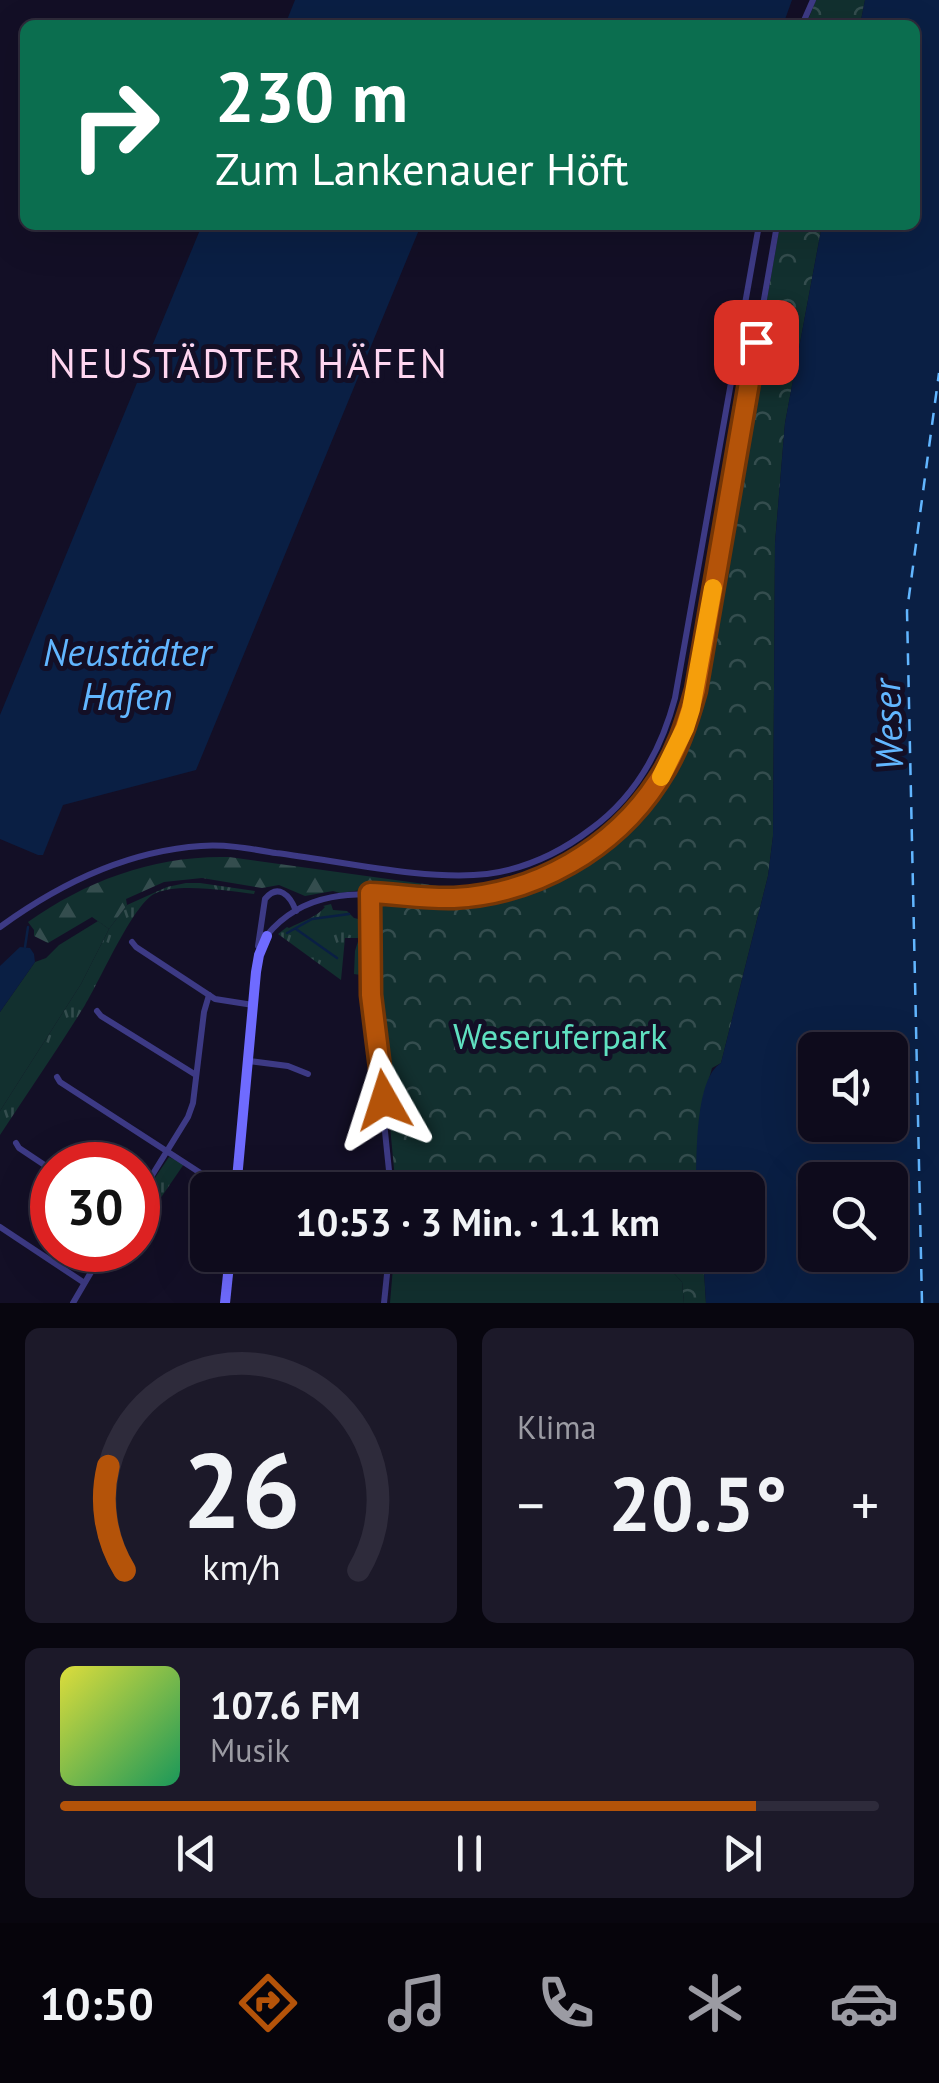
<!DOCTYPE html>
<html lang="de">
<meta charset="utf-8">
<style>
body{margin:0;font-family:"PT Sans",sans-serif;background:#1c1929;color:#f1f3f6;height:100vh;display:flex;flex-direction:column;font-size:38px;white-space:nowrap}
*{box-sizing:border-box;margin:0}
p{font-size:32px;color:#9b9ba3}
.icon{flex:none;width:55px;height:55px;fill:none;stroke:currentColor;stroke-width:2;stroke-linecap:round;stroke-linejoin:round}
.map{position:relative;height:1303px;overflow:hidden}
.panel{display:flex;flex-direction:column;gap:25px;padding:25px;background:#08060f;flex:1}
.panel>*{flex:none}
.guide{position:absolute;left:20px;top:20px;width:900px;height:210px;border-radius:15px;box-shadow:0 10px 40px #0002,0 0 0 2px #2e2b3b;background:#0b6e4f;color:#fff;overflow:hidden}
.controls{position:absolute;left:798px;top:1032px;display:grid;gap:20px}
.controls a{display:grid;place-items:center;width:110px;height:110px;border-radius:15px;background:#0e0b1c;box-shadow:0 10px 40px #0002,0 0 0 2px #2e2b3b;font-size:50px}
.speed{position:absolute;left:30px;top:1142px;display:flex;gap:20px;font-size:50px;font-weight:700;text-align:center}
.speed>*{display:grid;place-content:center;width:130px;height:130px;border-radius:50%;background:#0e0b1c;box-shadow:0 10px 40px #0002,0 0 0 2px #2e2b3b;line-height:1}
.speed .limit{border:15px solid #d22;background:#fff;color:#111}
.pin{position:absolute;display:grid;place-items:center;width:85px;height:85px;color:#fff;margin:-42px;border-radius:20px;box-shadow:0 5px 15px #0006}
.me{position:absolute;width:110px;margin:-55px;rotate:354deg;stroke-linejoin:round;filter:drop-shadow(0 0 8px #0008)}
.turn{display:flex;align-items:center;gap:35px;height:210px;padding:0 30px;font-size:45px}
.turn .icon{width:130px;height:130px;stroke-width:2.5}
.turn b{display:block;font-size:70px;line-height:85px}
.big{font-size:75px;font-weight:700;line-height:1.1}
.panel .widget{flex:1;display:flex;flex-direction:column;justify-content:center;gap:15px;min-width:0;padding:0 35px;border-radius:15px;background:#1c1929}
.panel .dial{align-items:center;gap:0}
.dial svg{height:260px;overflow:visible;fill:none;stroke:#2e2b3b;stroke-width:7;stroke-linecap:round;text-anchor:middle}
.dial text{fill:#f1f3f6;stroke:none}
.song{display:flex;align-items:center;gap:30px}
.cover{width:120px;height:120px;border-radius:15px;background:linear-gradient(135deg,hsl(60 70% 55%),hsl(150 70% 35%))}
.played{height:10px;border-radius:5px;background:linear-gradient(90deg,#b45309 85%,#2e2b3b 85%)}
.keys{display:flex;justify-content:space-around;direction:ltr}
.heat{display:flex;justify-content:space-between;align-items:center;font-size:55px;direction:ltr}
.panel .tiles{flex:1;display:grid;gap:25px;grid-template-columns:1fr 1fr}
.widget:last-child{grid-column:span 2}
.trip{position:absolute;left:190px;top:1172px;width:575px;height:100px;border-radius:15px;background:#0e0b1c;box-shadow:0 10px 40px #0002,0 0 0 2px #2e2b3b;font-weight:700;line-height:100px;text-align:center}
.tabs{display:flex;height:160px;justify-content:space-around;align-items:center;background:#06040b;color:#9b9ba3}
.tabs .icon{width:70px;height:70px}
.tabs .current{color:#b45309}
.tabs b{font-size:45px;color:#f1f3f6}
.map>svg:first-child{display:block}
.grass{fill:url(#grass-tufts)}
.forest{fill:url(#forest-firs)}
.park{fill:url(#park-crowns)}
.garden{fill:#12302f}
.water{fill:#0a1f44;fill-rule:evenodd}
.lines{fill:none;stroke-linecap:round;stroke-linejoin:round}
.stream{stroke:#0a1f44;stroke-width:2.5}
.ferry{stroke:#62b6ff;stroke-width:2.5;stroke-dasharray:12 10;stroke-linecap:butt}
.street{stroke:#3d3a85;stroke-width:6}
.secondary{stroke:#6f6bff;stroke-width:10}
.route-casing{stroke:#753606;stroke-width:25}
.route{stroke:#b45309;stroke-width:18}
.slow{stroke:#f59e0b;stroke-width:18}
.labels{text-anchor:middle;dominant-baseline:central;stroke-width:10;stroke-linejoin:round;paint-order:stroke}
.park-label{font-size:35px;fill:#5fe0c0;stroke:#130f26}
.water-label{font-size:38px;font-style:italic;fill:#62b6ff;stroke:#130f26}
.quarter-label{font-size:40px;letter-spacing:2.5px;fill:#ffd6f0;stroke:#130f26}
</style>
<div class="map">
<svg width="939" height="1303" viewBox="0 0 939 1303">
<defs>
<pattern id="grass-tufts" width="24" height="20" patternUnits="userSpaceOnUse" patternTransform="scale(2.5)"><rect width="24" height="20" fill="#12302f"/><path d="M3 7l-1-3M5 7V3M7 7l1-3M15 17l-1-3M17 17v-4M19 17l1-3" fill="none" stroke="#344d4e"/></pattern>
<pattern id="forest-firs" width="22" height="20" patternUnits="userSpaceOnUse" patternTransform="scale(2.5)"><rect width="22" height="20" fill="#12302f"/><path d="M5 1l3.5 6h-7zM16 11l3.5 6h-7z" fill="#344d4e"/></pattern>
<pattern id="park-crowns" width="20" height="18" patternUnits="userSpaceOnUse" patternTransform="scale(2.5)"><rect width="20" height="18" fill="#12302f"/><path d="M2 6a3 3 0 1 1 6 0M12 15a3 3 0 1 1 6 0" fill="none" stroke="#344d4e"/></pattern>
</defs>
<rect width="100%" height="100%" fill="#130f26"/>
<g class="grass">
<path d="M 186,883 L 200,883 L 255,891 L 254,894 C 230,891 176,882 154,894 C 132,906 100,981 85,1005 C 58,1049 28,1092 0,1135 L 0,1111 L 81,984 L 109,929 L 127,905 L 167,887 Z"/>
<path d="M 331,904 L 333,910 L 347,911 L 354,918 L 367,921 L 368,976 L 354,974 L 355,951 L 359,938 L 345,938 L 341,980 L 278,934 L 287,927 L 289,928 C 302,921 317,917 325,907 L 323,906 Z"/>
<path d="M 169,1157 L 184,1164 L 138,1231 L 138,1203 Z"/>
</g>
<path class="forest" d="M 229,857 L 475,891 L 439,893 L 369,889 L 340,893 L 333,891 L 305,896 L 279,885 L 262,888 L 202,878 L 164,882 L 126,899 L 127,905 L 109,929 L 92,917 L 48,943 L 34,936 L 34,930 L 28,922 C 87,880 156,855 229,857 Z"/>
<g class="park">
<path d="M 816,0 L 865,0 L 860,25 L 806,25 Z"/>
<path d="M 780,225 L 822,225 L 785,423 L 775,543 L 773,836 L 768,876 L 721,1063 L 712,1068 L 701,1107 L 696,1190 L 396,1190 L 375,965 L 378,898 C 409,899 440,903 471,899 C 585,886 662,810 696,704 Z"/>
<path d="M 657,1255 L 703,1255 L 706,1303 L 684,1303 L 682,1282 Z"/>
</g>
<g class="garden">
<path d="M 98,921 L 109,929 L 81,984 L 0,1111 L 0,1012 L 35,962 L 46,958 L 59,945 Z"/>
<path d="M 394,1255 L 511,1255 L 541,1262 L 551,1255 L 657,1255 L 682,1282 L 684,1303 L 390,1303 Z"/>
</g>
<g class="water">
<path d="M 295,0 L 792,0 L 783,25 L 285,25 Z"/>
<path d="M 865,0 L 939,0 L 939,1303 L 706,1303 L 703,1255 L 748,1255 L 748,1190 L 696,1190 C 697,1161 694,1079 721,1063 L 768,876 L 773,836 L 775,543 L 785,423 L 822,225 L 915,225 L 915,25 L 860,25 ZM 890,1050 L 890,1125 L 815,1125 L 815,1050 ZM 890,1180 L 890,1255 L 815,1255 L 815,1180 Z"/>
<path d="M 202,225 L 421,225 L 196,770 L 63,805 L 43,855 L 38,855 L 0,839 L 0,715 Z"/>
<path d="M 20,947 L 30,948 L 34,954 L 35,962 L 0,1012 L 0,966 Z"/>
</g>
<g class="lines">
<g class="stream">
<path d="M 296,929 L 337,958"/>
<path d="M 287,933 L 312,919 L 349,914"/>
<path d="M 25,947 L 28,927"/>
</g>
<path class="ferry" d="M 922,1303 L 907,611 L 939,373"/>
<g class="street">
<path d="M 802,25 L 813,0"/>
<path d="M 370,893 L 371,995 L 391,1190"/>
<path d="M 0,927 C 59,884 128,851 201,846 C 226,844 252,849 276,853 C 340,861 425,881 487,874 C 525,869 561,852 591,829 C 635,797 661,751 675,698 L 759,225"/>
<path d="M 267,935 C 317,875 388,900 454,897 C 535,894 614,849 659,781 C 677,753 687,721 696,689 L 777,225"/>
<path d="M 132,942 L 136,947 L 215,999 L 253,1005"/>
<path d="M 258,946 L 265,899 C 278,883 290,895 296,911"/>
<path d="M 97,1011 L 101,1016 L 196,1075"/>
<path d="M 249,1061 L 288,1066 L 308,1074"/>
<path d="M 57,1077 L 60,1082 L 202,1174 L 236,1186 L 265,1190"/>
<path d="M 16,1143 L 19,1148 L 52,1170"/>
<path d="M 138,1198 L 188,1117 L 193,1103 L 204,1012 L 209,995"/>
<path d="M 0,1227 L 83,1282"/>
<path d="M 73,1303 L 104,1250"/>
<path d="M 384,1303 L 389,1255"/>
</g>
<g class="secondary">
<path d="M 236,1190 L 256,972 L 259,955 L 267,936"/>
<path d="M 225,1303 L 230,1255"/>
</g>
</g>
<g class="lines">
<g class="route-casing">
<path id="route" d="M 384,1100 L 371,995 L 370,893 C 397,894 426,899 454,898 C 535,894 614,849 658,781 C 677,753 687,722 696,690 L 756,342"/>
</g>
<use href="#route" class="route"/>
<path class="slow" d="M 661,777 L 685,728 L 691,709 L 713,588"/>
</g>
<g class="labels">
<g class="park-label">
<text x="560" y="1036">Weseruferpark</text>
</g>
<g class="water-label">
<text x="127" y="651">Neustädter<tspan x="127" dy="44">Hafen</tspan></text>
<text transform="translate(887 725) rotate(-92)">Weser</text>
</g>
<g class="quarter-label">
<text x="249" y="363">NEUSTÄDTER HÄFEN</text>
</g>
</g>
</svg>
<div class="controls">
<a><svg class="icon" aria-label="sound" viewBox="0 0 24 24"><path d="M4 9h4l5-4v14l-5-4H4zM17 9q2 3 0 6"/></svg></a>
<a><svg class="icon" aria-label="search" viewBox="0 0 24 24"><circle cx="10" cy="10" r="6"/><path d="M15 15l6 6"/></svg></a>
</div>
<div class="speed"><div class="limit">30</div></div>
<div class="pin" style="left:756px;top:342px;background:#d93025"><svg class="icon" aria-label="arrive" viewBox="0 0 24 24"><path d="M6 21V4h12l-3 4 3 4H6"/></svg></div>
<svg class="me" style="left:384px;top:1100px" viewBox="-20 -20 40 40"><path d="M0-17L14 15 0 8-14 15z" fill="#b45309" stroke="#fff" stroke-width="4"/></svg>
<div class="trip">10:53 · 3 Min. · 1.1 km</div>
<div class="guide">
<div class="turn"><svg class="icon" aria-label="right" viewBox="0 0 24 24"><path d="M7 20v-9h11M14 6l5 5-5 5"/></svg><div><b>230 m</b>Zum Lankenauer Höft</div></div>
</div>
</div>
<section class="panel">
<div class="tiles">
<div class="widget dial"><svg viewBox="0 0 100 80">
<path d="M14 69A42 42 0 1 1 86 69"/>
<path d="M14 69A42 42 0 0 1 9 37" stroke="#b45309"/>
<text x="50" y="56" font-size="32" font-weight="700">26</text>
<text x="50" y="72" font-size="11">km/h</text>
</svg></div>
<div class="widget"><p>Klima</p>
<div class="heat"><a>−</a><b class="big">20.5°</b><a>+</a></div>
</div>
<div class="widget">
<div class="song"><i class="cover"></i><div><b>107.6 FM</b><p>Musik</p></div></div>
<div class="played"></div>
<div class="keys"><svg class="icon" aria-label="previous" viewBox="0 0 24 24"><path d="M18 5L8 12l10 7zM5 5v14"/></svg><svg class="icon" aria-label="pause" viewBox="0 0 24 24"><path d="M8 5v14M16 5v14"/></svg><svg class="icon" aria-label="next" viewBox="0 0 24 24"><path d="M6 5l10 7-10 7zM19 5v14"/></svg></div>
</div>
</div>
</section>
<nav class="tabs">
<b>10:50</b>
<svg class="icon current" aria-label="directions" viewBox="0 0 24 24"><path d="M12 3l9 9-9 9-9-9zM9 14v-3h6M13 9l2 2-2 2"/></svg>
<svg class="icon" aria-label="music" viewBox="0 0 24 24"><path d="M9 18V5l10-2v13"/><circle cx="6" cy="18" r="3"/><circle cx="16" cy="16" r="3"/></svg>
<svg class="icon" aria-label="phone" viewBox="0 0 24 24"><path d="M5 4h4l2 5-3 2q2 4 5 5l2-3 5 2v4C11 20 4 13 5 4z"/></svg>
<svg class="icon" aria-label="climate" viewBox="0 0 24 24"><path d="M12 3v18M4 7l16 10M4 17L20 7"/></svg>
<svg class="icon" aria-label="car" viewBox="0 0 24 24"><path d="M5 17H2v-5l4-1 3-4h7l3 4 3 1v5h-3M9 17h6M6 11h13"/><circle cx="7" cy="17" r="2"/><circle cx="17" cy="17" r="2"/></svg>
</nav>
